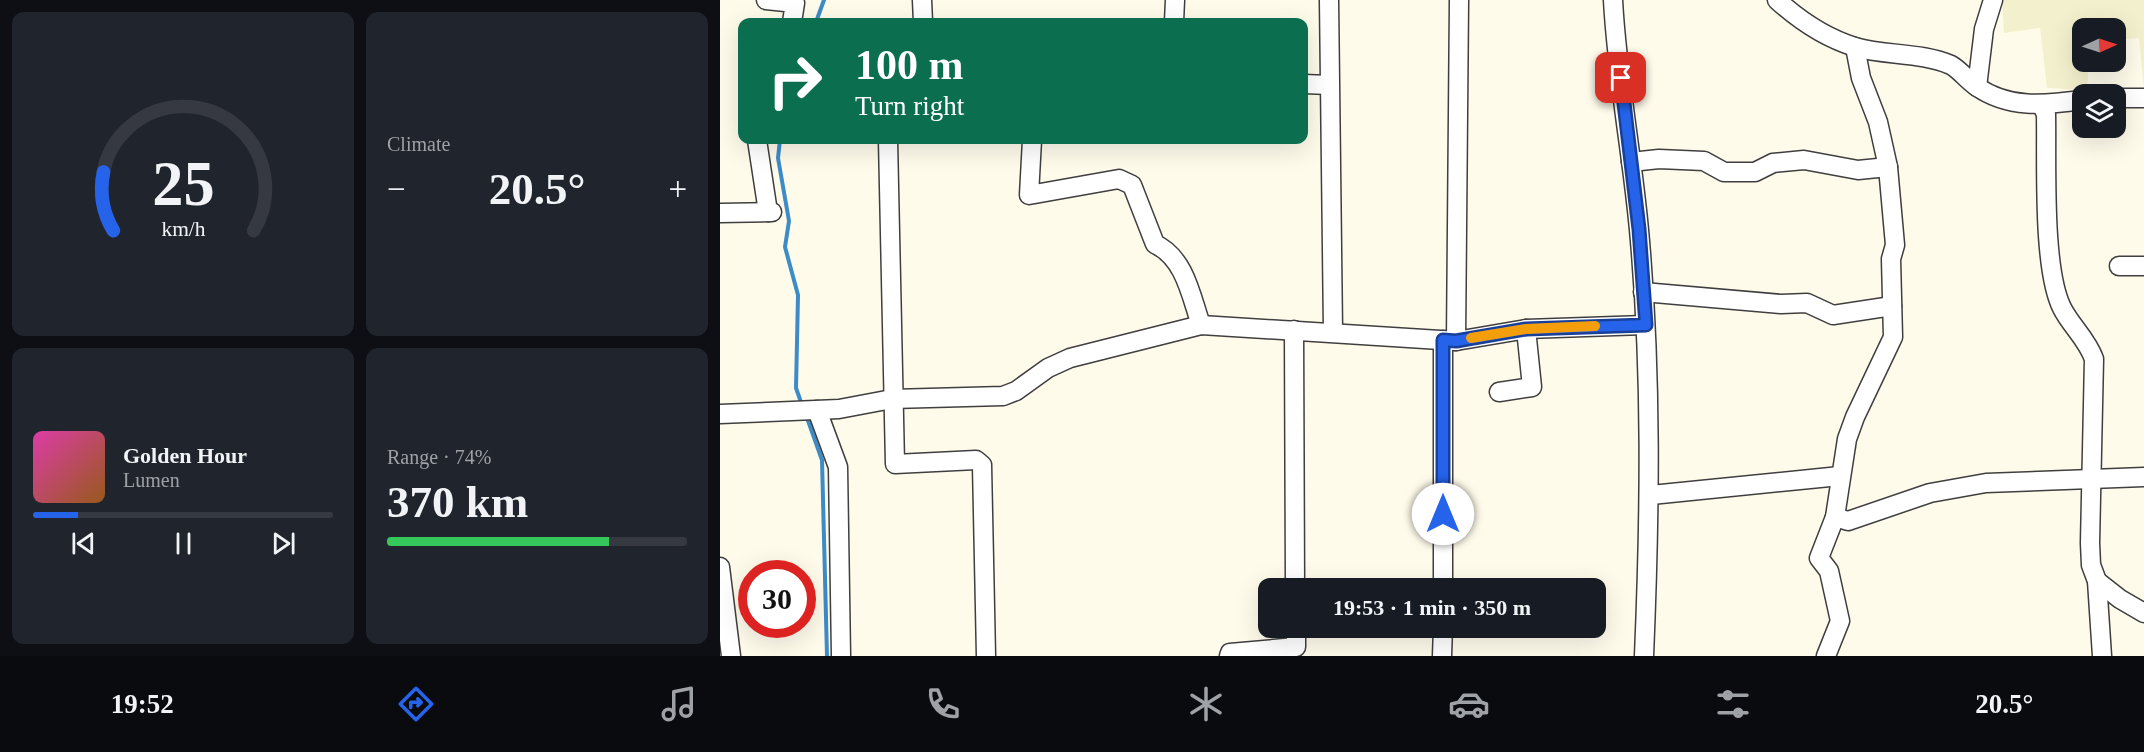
<!DOCTYPE html>
<meta charset="utf-8">
<style>
body{margin:0;font-family:Georgia,serif;background:#20242c;color:#f1f3f6;height:100vh;display:flex;flex-direction:column;font-size:22px;white-space:nowrap}
*{box-sizing:border-box;margin:0}
p{font-size:20px;color:#9ea1a6}
.icon{flex:none;width:33px;height:33px;fill:none;stroke:currentColor;stroke-width:2;stroke-linecap:round;stroke-linejoin:round}
.map{position:relative;flex:1;overflow:hidden}
.panel{display:flex;flex-direction:column;gap:12px;padding:12px;background:#0d0f14;width:720px}
.panel>*{flex:none}
.hud{position:absolute;left:18px;top:18px;width:570px;height:126px;border-radius:12px;box-shadow:0 6px 24px #0002;background:#0b6e4f;color:#fff;overflow:hidden}
.needle{width:39px;rotate:87deg}
.tools{position:absolute;left:1352px;top:18px;display:grid;gap:12px}
.tools a{display:grid;place-items:center;width:54px;height:54px;border-radius:12px;background:#171b24;box-shadow:0 6px 24px #0002;font-size:30px}
.speed{position:absolute;left:18px;top:560px;display:flex;gap:12px;font-size:30px;font-weight:700;text-align:center}
.speed>*{display:grid;place-content:center;width:78px;height:78px;border-radius:50%;background:#171b24;box-shadow:0 6px 24px #0002;line-height:1}
.speed .limit{border:9px solid #d22;background:#fff;color:#111}
.pin{position:absolute;display:grid;place-items:center;width:51px;height:51px;color:#fff;margin:-26px;border-radius:12px;box-shadow:0 3px 9px #0006}
.me{position:absolute;width:66px;margin:-33px;rotate:0deg;stroke-linejoin:round;filter:drop-shadow(0 0 4px #0008)}
.turn{display:flex;align-items:center;gap:21px;height:126px;padding:0 18px;font-size:27px}
.turn .icon{width:78px;height:78px;stroke-width:2.5}
.turn b{display:block;font-size:42px;line-height:51px}
.big{font-size:45px;font-weight:600;line-height:1.1}
.panel .card{flex:1;display:flex;flex-direction:column;justify-content:center;gap:9px;min-width:0;padding:0 21px;border-radius:12px;background:#20242c}
.panel .dial{align-items:center;gap:0}
.dial svg{height:156px;overflow:visible;fill:none;stroke:#363941;stroke-width:7;stroke-linecap:round;text-anchor:middle}
.dial text{fill:#f1f3f6;stroke:none}
.song{display:flex;align-items:center;gap:18px}
.cover{width:72px;height:72px;border-radius:9px;background:linear-gradient(135deg,hsl(320 70% 55%),hsl(30 70% 35%))}
.played{height:6px;border-radius:3px;background:linear-gradient(90deg,#2563eb 15%,#363941 15%)}
.keys{display:flex;justify-content:space-around;direction:ltr}
.heat{display:flex;justify-content:space-between;align-items:center;font-size:33px;direction:ltr}
.charge{height:9px;border-radius:4px;background:linear-gradient(90deg,#34c759 74%,#363941 0)}
.panel .tiles{flex:1;display:grid;gap:12px;grid-template-columns:repeat(2,1fr)}
.trip{position:absolute;left:538px;top:578px;width:348px;height:60px;border-radius:12px;background:#171b24;box-shadow:0 6px 24px #0002;font-weight:600;line-height:60px;text-align:center}
.tab-bar{display:flex;height:96px;justify-content:space-around;align-items:center;background:#090b0e;color:#9ea1a6}
.tab-bar .icon{width:42px;height:42px}
.tab-bar .current{color:#2563eb}
.tab-bar b{font-size:27px;color:#f1f3f6}
main{display:flex;flex:1;min-height:0}
.map>svg:first-child{display:block}
.farmland{fill:#f3f1cd}
.lines{fill:none;stroke-linecap:round;stroke-linejoin:round}
.stream{stroke:#3d8bc7;stroke-width:4}
.minor-casing{stroke:#3f3f3f;stroke-width:21}
.minor{stroke:#fff;stroke-width:18}
.route-casing{stroke:#184099;stroke-width:15}
.route{stroke:#2563eb;stroke-width:10}
.slow{stroke:#f59e0b;stroke-width:10}
</style>
<main>
<section class="panel">
<div class="tiles">
<div class="card dial"><svg viewBox="0 0 100 80">
<path d="M14 69A42 42 0 1 1 86 69"/>
<path d="M14 69A42 42 0 0 1 9 39" stroke="#2563eb"/>
<text x="50" y="56" font-size="32" font-weight="700">25</text>
<text x="50" y="72" font-size="11">km/h</text>
</svg></div>
<div class="card"><p>Climate</p>
<div class="heat"><a>−</a><b class="big">20.5°</b><a>+</a></div>
</div>
<div class="card">
<div class="song"><i class="cover"></i><div><b>Golden Hour</b><p>Lumen</p></div></div>
<div class="played"></div>
<div class="keys"><svg class="icon" aria-label="previous" viewBox="0 0 24 24"><path d="M18 5L8 12l10 7zM5 5v14"/></svg><svg class="icon" aria-label="pause" viewBox="0 0 24 24"><path d="M8 5v14M16 5v14"/></svg><svg class="icon" aria-label="next" viewBox="0 0 24 24"><path d="M6 5l10 7-10 7zM19 5v14"/></svg></div>
</div>
<div class="card"><p>Range · 74%</p><b class="big">370 km</b><div class="charge"></div></div>
</div>
</section>
<div class="map">
<svg width="1424" height="656" viewBox="0 0 1424 656">
<rect width="100%" height="100%" fill="#fefbeb"/>
<path class="farmland" d="M 1282,0 L 1424,0 L 1424,89 L 1419,38 L 1395,40 L 1395,28 L 1362,28 L 1362,62 L 1369,62 L 1367,90 L 1327,88 L 1320,28 L 1284,33 Z"/>
<g class="lines">
<g class="stream">
<path d="M 96,22 L 104,0"/>
<path d="M 60,140 L 58,158 L 69,221 L 65,247 L 78,295 L 76,388 L 82,405"/>
<path d="M 86,415 L 102,460 L 107,656"/>
</g>
<g class="minor-casing">
<g id="minor">
<path d="M 46,0 L 75,3 L 72,22"/>
<path d="M 202,0 L 203,22"/>
<path d="M 609,0 L 613,332"/>
<path d="M 893,0 C 897,77 912,153 919,230 C 932,372 930,514 924,656"/>
<path d="M 1057,0 C 1079,20 1106,38 1135,47 C 1166,56 1201,52 1231,65 C 1240,70 1247,80 1256,86 C 1288,109 1325,105 1362,100"/>
<path d="M 454,22 L 455,0"/>
<path d="M 584,84 L 609,85"/>
<path d="M 1257,87 L 1264,29 L 1273,0"/>
<path d="M 1395,98 L 1424,98"/>
<path d="M 1322,106 L 1326,114 C 1327,161 1322,268 1342,308 C 1351,326 1367,339 1374,359 L 1370,543 L 1371,565 L 1377,581 L 1382,656"/>
<path d="M 37,140 L 48,212"/>
<path d="M 168,140 L 175,464 L 256,460 L 262,465 L 266,656"/>
<path d="M 312,140 L 309,195 L 399,179 L 412,185 L 435,244 C 465,258 471,296 481,325"/>
<path d="M 911,162 L 939,159 L 984,161 L 1004,172 L 1035,172 L 1053,163 L 1084,160 L 1138,170 L 1168,167"/>
<path d="M 0,213 L 52,212"/>
<path d="M 1399,266 L 1424,266"/>
<path d="M 923,292 L 1061,304 L 1087,303 L 1113,315 L 1172,306"/>
<path d="M 574,330 L 575,588"/>
<path d="M 723,340 L 723,588"/>
<path d="M 736,341 L 806,329 L 925,325"/>
<path d="M 779,392 L 812,387 L 806,329"/>
<path d="M 97,410 L 118,467 L 121,656"/>
<path d="M 0,414 L 119,409 L 172,399 L 283,396 L 296,391 L 328,368 L 350,358 L 481,325 L 736,341 L 739,0"/>
<path d="M 931,495 L 1120,476"/>
<path d="M 1115,517 L 1128,521 L 1210,493 L 1266,483 L 1424,477"/>
<path d="M 0,567 L 11,656"/>
<path d="M 1377,581 L 1400,599 L 1424,613"/>
<path d="M 509,656 L 510,653 L 576,647 L 576,627"/>
<path d="M 722,656 L 723,627"/>
<path d="M 1106,656 L 1120,621 L 1109,571 L 1099,558 L 1115,517 L 1127,439 L 1135,417 L 1173,337 L 1171,259 L 1175,245 L 1168,167 L 1158,122 L 1141,78 L 1135,47"/>
</g>
</g>
<use href="#minor" class="minor"/>
</g>
<g class="lines">
<g class="route-casing">
<path id="route" d="M 723,514 L 723,340 L 736,341 L 806,329 L 926,325 L 919,229 L 901,78"/>
</g>
<use href="#route" class="route"/>
<path class="slow" d="M 751,338 L 806,329 L 875,326"/>
</g>
</svg>
<div class="tools">
<a><svg class="needle" viewBox="-14 -14 28 28"><path d="M0-13l5 13h-10z" fill="#e53935"/><path d="M0 13l5-13h-10z" fill="#9ea1a6"/></svg></a>
<a><svg class="icon" aria-label="layers" viewBox="0 0 24 24"><path d="M12 4l9 5-9 5-9-5zM3 14l9 5 9-5"/></svg></a>
</div>
<div class="speed"><div class="limit">30</div></div>
<div class="pin" style="left:901px;top:78px;background:#d93025"><svg class="icon" aria-label="arrive" viewBox="0 0 24 24"><path d="M6 21V4h12l-3 4 3 4H6"/></svg></div>
<svg class="me" style="left:723px;top:514px" viewBox="-20 -20 40 40"><circle r="19" fill="#fff"/><path d="M0-13L10 11 0 6-10 11z" fill="#2563eb"/></svg>
<div class="trip">19:53 · 1 min · 350 m</div>
<div class="hud">
<div class="turn"><svg class="icon" aria-label="right" viewBox="0 0 24 24"><path d="M7 20v-9h11M14 6l5 5-5 5"/></svg><div><b>100 m</b>Turn right</div></div>
</div>
</div>
</main>
<nav class="tab-bar">
<b>19:52</b>
<svg class="icon current" aria-label="directions" viewBox="0 0 24 24"><path d="M12 3l9 9-9 9-9-9zM9 14v-3h6M13 9l2 2-2 2"/></svg>
<svg class="icon" aria-label="music" viewBox="0 0 24 24"><path d="M9 18V5l10-2v13"/><circle cx="6" cy="18" r="3"/><circle cx="16" cy="16" r="3"/></svg>
<svg class="icon" aria-label="phone" viewBox="0 0 24 24"><path d="M5 4h4l2 5-3 2q2 4 5 5l2-3 5 2v4C11 20 4 13 5 4z"/></svg>
<svg class="icon" aria-label="climate" viewBox="0 0 24 24"><path d="M12 3v18M4 7l16 10M4 17L20 7"/></svg>
<svg class="icon" aria-label="car" viewBox="0 0 24 24"><path d="M5 17H2v-5l4-1 3-4h7l3 4 3 1v5h-3M9 17h6M6 11h13"/><circle cx="7" cy="17" r="2"/><circle cx="17" cy="17" r="2"/></svg>
<svg class="icon" aria-label="filters" viewBox="0 0 24 24"><path d="M4 7h16M4 17h16"/><circle cx="9" cy="7" r="2"/><circle cx="15" cy="17" r="2"/></svg>
<b>20.5°</b>
</nav>
